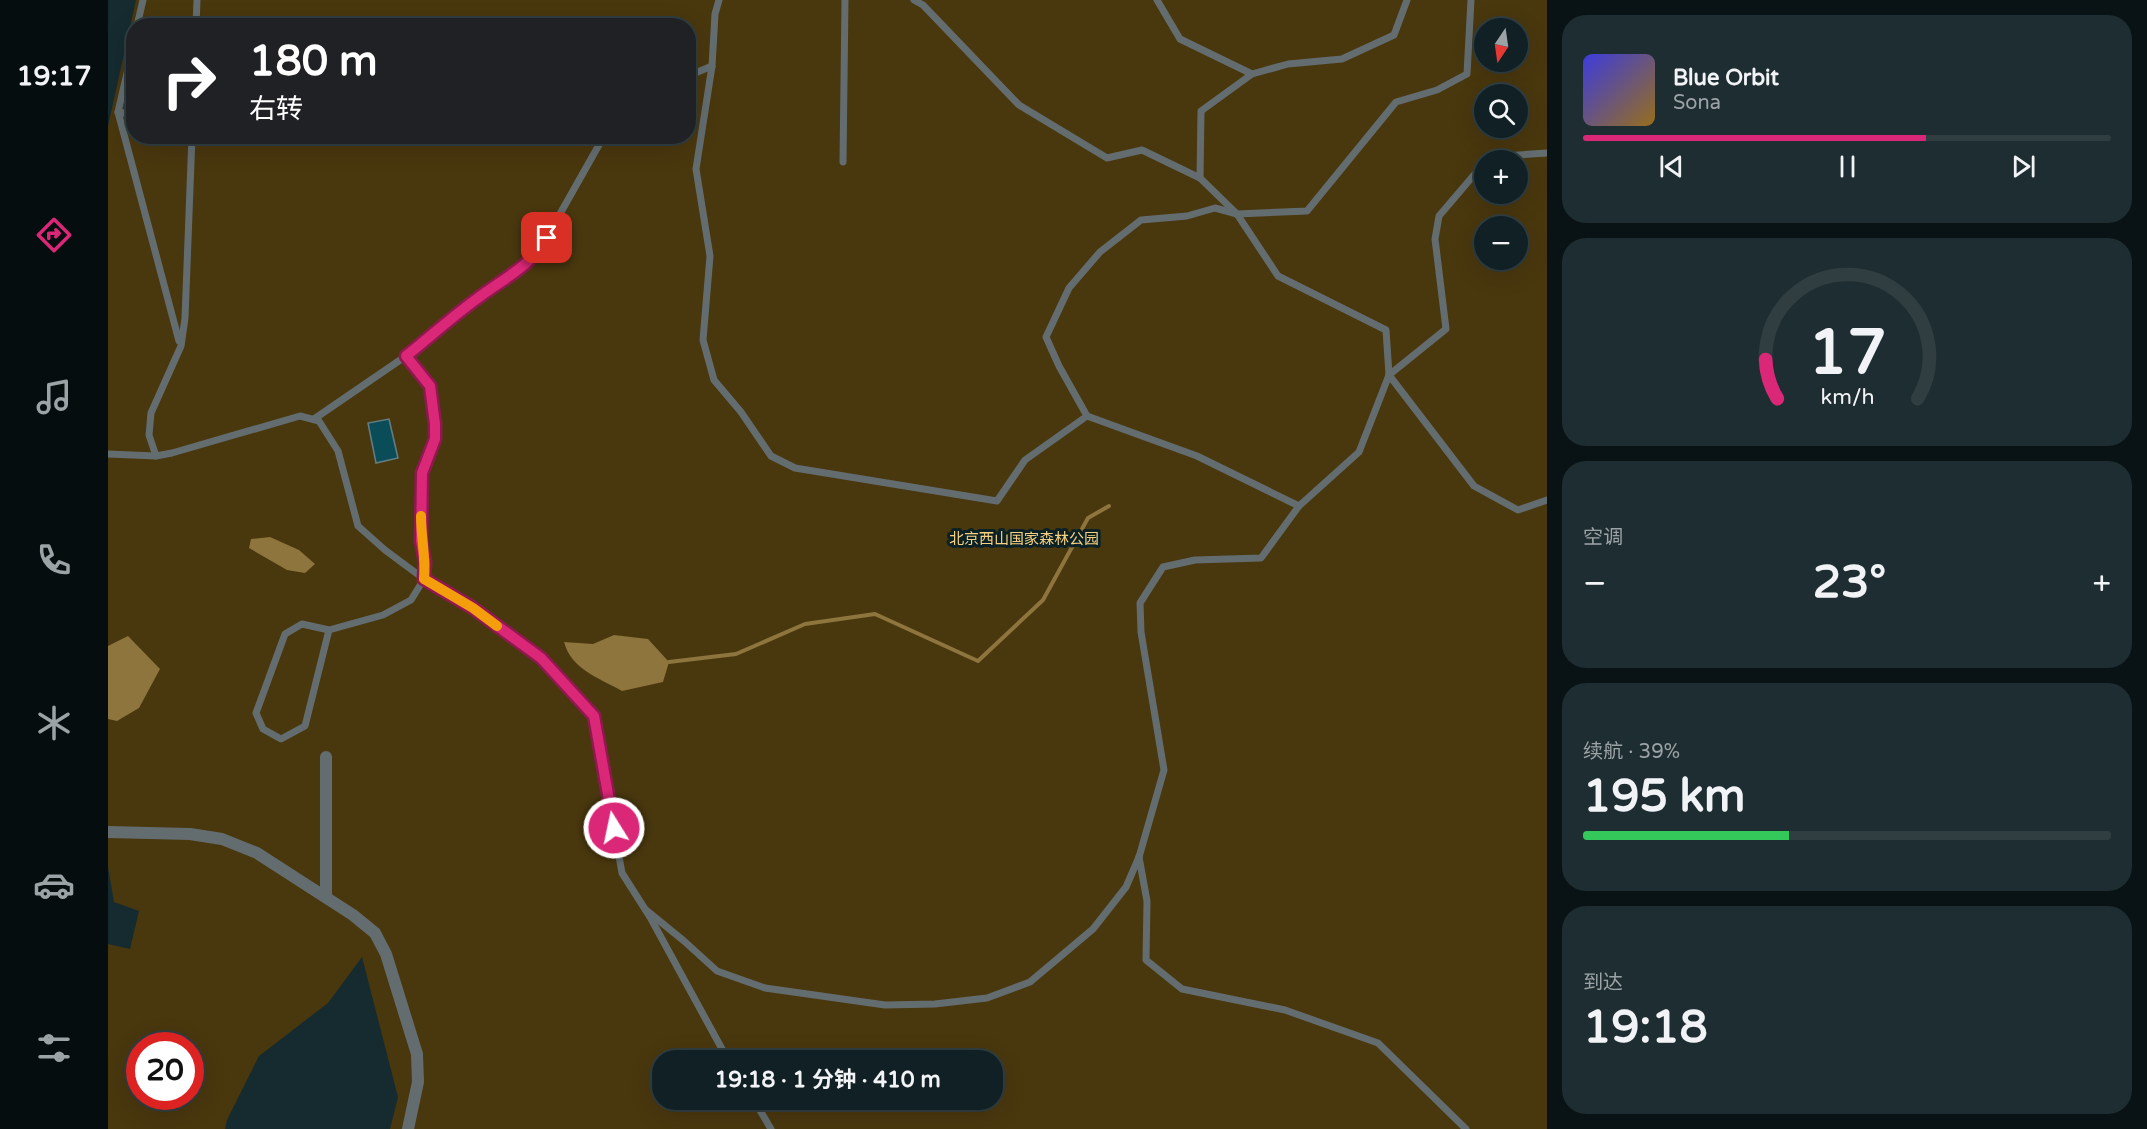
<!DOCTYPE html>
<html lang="zh">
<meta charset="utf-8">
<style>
body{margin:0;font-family:"Varela Round","Noto Sans SC",sans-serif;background:#1e2d31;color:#f1f3f6;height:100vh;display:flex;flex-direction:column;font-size:22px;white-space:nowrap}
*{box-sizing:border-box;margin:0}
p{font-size:20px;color:#9ca3a6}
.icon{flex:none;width:33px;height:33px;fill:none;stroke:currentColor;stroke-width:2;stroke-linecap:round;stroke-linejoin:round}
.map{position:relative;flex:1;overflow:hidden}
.panel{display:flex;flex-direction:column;gap:15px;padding:15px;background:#091214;width:600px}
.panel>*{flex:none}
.hud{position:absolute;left:18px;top:18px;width:570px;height:126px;border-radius:24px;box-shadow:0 6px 24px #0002,0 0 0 2px #303e41;background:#202124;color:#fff;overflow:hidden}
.needle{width:39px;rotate:193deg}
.controls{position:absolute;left:1366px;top:18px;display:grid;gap:12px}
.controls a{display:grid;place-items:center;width:54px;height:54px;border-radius:50%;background:#102024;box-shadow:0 6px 24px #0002,0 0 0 2px #303e41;font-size:30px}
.speed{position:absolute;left:18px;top:1032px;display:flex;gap:12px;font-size:30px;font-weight:700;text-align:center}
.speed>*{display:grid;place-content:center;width:78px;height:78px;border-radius:50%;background:#102024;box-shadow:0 6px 24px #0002,0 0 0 2px #303e41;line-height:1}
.speed .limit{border:9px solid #d22;background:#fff;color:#111}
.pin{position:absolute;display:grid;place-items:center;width:51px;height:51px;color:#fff;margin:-26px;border-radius:12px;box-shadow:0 3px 9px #0006}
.me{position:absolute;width:66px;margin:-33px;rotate:350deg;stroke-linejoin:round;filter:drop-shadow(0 0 4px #0008)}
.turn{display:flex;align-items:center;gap:21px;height:126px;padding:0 24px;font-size:27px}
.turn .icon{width:78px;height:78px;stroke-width:2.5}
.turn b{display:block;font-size:42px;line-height:51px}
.big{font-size:45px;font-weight:700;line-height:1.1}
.panel .widget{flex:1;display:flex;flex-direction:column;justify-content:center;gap:9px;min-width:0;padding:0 21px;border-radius:24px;background:#1e2d31}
.panel .dial{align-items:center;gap:0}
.dial svg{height:156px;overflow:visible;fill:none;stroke:#303e41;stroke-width:7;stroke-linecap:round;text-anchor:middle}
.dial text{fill:#f1f3f6;stroke:none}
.song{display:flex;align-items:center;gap:18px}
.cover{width:72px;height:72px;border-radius:9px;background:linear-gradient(135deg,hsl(240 70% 55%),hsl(40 70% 35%))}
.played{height:6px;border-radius:3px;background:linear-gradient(90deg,#db2777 65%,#303e41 65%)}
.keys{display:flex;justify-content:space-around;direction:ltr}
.heat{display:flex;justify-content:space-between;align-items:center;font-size:33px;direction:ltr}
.charge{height:9px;border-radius:4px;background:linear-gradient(90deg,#34c759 39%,#303e41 0)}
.trip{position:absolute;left:544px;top:1050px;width:351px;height:60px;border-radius:24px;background:#102024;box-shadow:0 6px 24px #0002,0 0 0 2px #303e41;font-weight:700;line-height:60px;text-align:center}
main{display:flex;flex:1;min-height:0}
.tabs{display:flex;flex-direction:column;width:108px;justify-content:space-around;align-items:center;background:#060d0e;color:#9ca3a6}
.tabs .icon{width:42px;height:42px}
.tabs .current{color:#db2777}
.tabs b{font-size:27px;color:#f1f3f6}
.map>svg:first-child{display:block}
.green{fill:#49370e;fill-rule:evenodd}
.water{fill:#8e743d}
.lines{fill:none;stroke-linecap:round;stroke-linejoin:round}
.stream{stroke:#8e743d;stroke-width:4}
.building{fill:#0a4d59;stroke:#657d83;stroke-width:1.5}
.lane{stroke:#636d70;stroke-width:7}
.street{stroke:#636d70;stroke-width:12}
.route-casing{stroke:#8e194d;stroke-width:15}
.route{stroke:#db2777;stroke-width:10}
.slow{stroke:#f59e0b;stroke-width:10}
.labels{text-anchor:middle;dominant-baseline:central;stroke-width:6;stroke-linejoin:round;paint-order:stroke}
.park-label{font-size:15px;fill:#f8d17f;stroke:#0b2126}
</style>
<main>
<nav class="tabs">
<b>19:17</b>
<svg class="icon current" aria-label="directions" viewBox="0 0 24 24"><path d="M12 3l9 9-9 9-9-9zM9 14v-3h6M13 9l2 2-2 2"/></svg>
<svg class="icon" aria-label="music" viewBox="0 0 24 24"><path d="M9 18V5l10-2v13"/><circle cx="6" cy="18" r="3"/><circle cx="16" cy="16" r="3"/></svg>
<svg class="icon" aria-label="phone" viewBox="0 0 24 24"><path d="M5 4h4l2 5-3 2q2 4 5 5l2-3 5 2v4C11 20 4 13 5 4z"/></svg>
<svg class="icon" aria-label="climate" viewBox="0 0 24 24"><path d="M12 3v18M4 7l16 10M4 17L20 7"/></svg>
<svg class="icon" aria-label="car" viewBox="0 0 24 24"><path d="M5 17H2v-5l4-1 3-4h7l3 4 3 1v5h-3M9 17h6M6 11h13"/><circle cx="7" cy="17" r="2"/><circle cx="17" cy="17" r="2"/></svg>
<svg class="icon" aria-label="filters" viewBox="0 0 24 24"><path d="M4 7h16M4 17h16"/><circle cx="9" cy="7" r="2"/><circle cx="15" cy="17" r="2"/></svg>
</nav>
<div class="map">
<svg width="1439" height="1129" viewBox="0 0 1439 1129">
<rect width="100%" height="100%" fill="#152b30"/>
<path class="green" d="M 28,0 L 1439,0 L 1439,1129 L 282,1129 L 290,1097 L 254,957 L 220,1003 L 151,1056 L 119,1120 L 117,1129 L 0,1129 L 0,944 L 22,949 L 31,911 L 6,902 L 0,867 L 0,126 ZM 26,26 L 580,26 L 580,136 L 26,136 ZM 1377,28 L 1410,28 L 1410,62 L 1377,62 ZM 1377,94 L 1410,94 L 1410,128 L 1377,128 ZM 1377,160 L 1410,160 L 1410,194 L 1377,194 ZM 1377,226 L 1410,226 L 1410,260 L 1377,260 ZM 32,1046 L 82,1046 L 82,1096 L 32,1096 ZM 555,1060 L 885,1060 L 885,1100 L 555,1100 Z"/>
<g class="water">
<path d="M 162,537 L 191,550 L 207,564 L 197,573 L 179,570 L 141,548 L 143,539 Z"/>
<path d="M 506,635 L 540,639 L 561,662 L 555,682 L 514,691 C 491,678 463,669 456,642 L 485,644 Z"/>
<path d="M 20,636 L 52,669 L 31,708 L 9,721 L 0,719 L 0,646 Z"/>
</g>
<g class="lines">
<path class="stream" d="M 561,662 L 628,654 L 697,624 L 767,614 L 870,661 L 935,600 L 980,518 L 1001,506"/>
</g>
<path class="building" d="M 281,419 L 290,458 L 268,463 L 260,423 Z"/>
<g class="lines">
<g class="lane">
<path d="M 611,0 L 607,14 L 604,66 L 588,169 L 602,256 L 595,340 L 606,380 L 633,412 L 663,456 L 687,468 L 889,501 L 917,460 L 979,416 L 951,366 L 938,337 L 961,288 L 992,252 L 1033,220 L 1079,216 L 1107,208 L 1129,214 L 1199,211 L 1288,102 L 1329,90 L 1359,74 L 1363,0"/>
<path d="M 806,0 L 815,5 L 911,105 L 999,158 L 1034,150 L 1092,178 L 1129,214 L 1170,276 L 1278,330 L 1281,375 L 1338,329 L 1327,239 L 1331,216 L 1377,162"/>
<path d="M 1049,0 L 1072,39 L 1144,74 L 1093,111 L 1092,178"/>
<path d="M 29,26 L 35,0"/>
<path d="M 88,26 L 89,0"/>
<path d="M 26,43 L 10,112 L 71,341"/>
<path d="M 1144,74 L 1180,64 L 1234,59 L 1286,35 L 1299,0"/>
<path d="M 580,76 L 604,66"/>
<path d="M 10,112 L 26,115"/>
<path d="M 1379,160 L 1382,157 L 1439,153"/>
<path d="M 735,162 L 737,0"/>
<path d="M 298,356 L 368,298 L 411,270 L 431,251 L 496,136"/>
<path d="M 1281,375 L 1366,486 L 1410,510 L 1439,500"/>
<path d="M 979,416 L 1089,456 L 1191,506 L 1251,452 L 1281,375"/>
<path d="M 206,419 L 298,356 L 322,386 L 327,424 L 327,439 L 314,473 L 316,579 L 365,607 L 433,658 L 486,716 L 514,873 L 542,917 L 620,1060"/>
<path d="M 0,454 L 48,456 L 64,453 L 192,416 L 211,421 L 230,451 L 250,526 L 277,550 L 316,579 L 303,600 L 275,615 L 221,630 L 194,624 L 177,634 L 148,713 L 155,729 L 173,739 L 197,726 L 221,630"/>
<path d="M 48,456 L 41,435 L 43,413 L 73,346 L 77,318 L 84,136"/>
<path d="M 1031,857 L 1039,901 L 1038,960 L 1074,989 L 1177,1010 L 1270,1043 L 1358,1129"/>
<path d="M 538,910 L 576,941 L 609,971 L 657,988 L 777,1005 L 827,1004 L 879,998 L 922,982 L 985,929 L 1018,887 L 1031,857 L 1056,770 L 1033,632 L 1032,603 L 1055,567 L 1087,560 L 1153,558 L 1191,506"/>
<path d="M 646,1100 L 663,1129"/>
</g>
<g class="street">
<path d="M 218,757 L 218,897"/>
<path d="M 0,832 L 82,834 L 114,839 L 149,853 L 245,915 L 267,933 L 278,954 L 309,1054 L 310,1082 L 300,1129"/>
</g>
</g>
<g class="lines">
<g class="route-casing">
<path id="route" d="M 439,238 C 423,266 395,279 370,298 C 345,316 322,337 298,356 L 322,386 L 327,424 L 327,439 L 314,473 L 313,541 L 317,562 L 316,579 L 365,608 L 433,658 L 486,716 L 506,828"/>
</g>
<use href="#route" class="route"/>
<path class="slow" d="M 313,516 C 313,537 318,558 316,579 L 365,608 L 389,626"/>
</g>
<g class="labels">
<g class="park-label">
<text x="916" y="539">北京西山国家森林公园</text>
</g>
</g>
</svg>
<div class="controls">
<a><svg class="needle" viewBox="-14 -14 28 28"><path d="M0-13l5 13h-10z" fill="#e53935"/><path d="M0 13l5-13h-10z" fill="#9ca3a6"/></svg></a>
<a><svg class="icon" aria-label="search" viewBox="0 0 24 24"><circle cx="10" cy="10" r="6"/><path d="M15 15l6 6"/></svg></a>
<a>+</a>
<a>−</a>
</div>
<div class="speed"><div class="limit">20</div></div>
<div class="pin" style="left:439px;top:238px;background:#d93025"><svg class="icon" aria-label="arrive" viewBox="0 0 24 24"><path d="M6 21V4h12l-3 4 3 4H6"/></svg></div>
<svg class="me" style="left:506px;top:828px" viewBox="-20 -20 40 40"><circle r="17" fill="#db2777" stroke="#fff" stroke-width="3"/><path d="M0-11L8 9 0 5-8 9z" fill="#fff"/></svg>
<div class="trip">19:18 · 1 分钟 · 410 m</div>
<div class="hud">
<div class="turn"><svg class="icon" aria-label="right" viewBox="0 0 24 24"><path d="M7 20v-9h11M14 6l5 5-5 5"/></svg><div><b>180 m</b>右转</div></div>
</div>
</div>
<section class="panel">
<div class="widget">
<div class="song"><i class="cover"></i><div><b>Blue Orbit</b><p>Sona</p></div></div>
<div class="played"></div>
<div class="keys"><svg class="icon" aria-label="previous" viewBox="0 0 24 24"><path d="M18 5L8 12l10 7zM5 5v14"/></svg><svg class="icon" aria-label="pause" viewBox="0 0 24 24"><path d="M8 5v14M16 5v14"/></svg><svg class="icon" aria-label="next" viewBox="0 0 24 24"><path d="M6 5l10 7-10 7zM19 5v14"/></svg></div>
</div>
<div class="widget dial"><svg viewBox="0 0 100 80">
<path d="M14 69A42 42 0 1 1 86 69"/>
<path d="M14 69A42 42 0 0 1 8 49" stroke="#db2777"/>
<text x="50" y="56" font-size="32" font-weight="700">17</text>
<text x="50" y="72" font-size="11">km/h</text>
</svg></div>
<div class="widget"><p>空调</p>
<div class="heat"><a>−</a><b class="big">23°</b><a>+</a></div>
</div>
<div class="widget"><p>续航 · 39%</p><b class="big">195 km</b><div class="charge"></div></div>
<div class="widget"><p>到达</p><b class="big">19:18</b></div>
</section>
</main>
